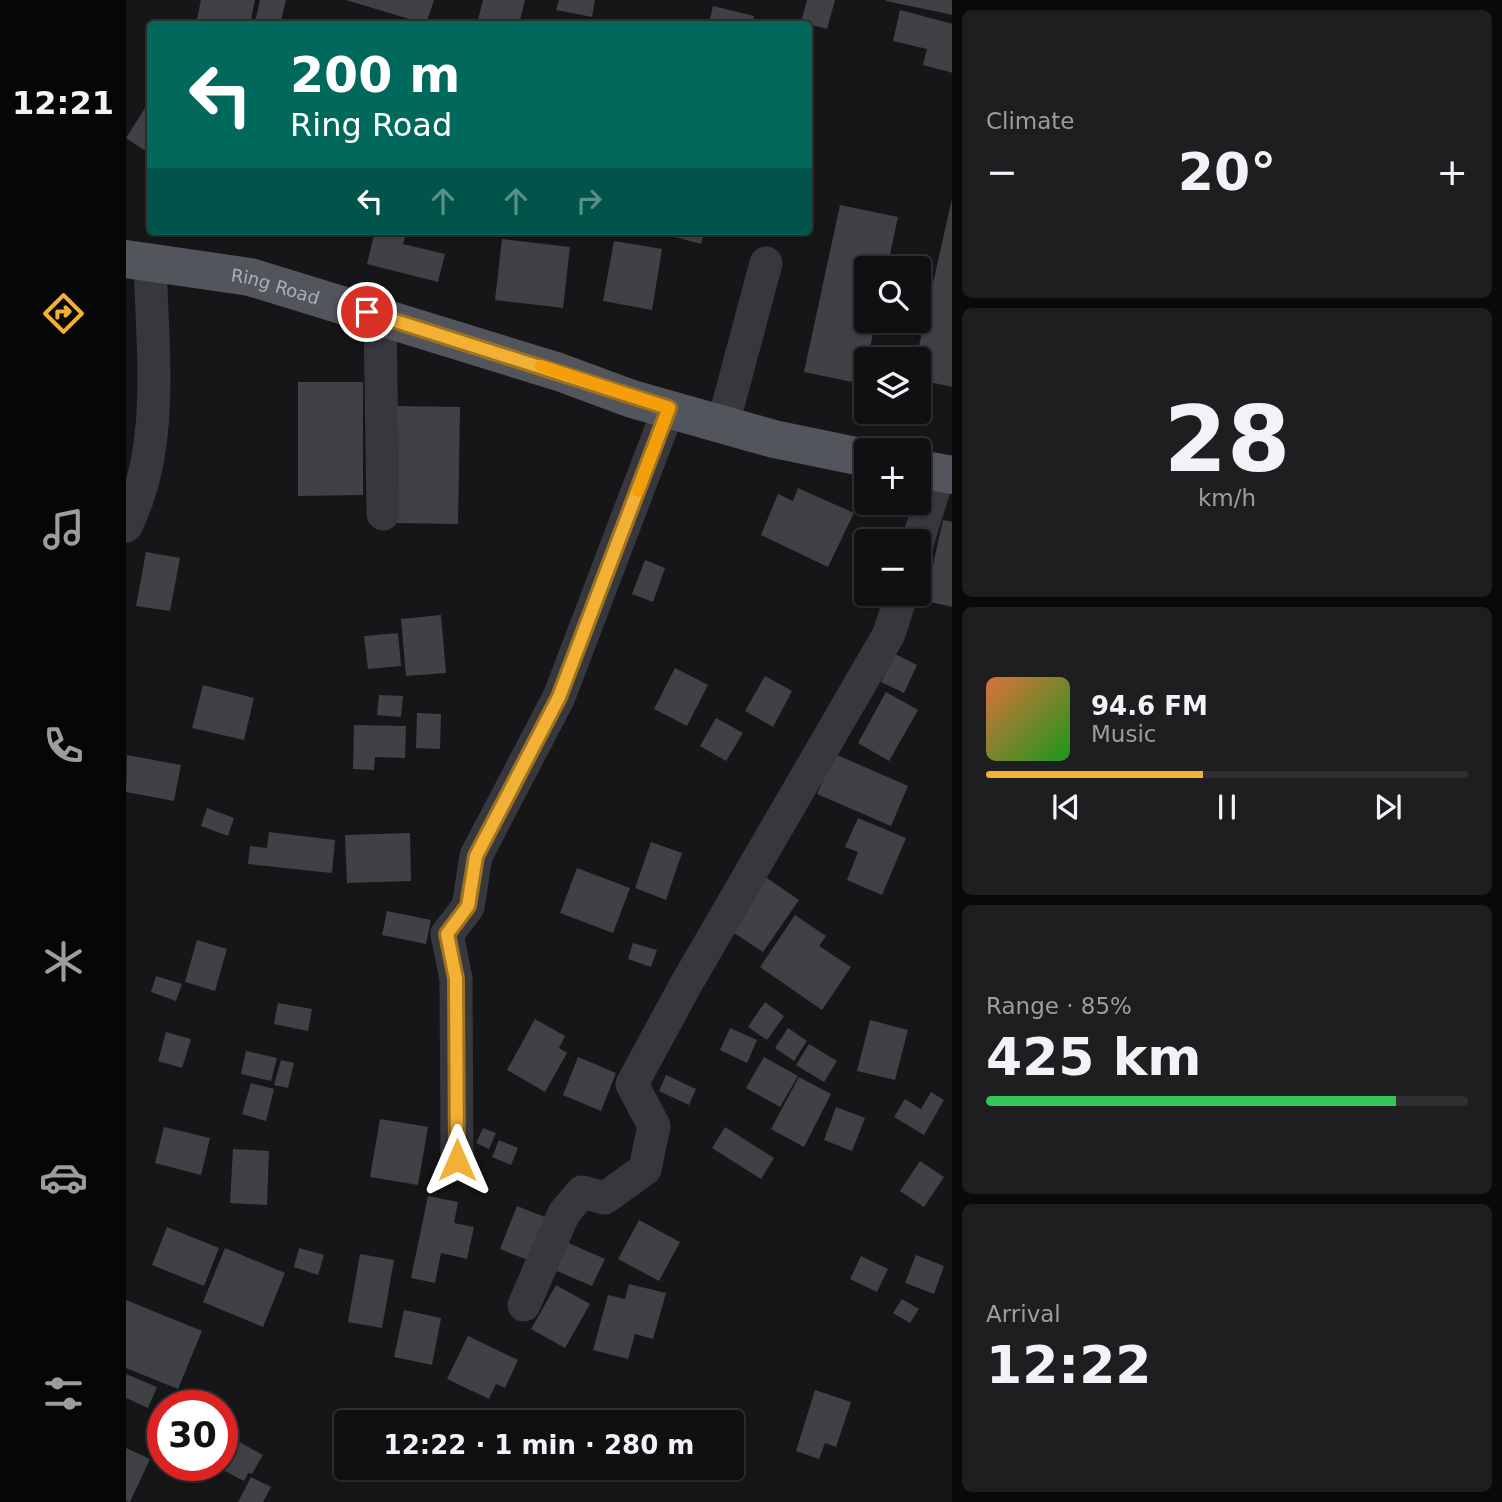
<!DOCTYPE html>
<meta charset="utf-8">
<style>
body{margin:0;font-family:"DejaVu Sans",sans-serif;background:#1e1e20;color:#f1f3f6;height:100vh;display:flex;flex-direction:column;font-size:26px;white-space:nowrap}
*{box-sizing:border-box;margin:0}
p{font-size:23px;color:#9c9d9f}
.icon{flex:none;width:38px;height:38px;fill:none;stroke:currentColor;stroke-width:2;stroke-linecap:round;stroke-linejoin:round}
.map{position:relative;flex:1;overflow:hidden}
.side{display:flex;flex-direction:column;gap:10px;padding:10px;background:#09090a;width:550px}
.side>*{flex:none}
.banner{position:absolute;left:21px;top:21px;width:665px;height:214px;border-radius:7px;box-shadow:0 2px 5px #0004,0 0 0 2px #303032;background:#00695c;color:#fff;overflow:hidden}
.fabs{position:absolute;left:728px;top:256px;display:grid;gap:14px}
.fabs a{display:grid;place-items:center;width:77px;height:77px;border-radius:7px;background:#101012;box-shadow:0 2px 5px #0004,0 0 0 2px #303032;font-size:35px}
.speed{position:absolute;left:21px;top:1390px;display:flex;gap:14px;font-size:35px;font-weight:700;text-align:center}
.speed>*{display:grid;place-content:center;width:91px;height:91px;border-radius:50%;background:#101012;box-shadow:0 2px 5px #0004,0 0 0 2px #303032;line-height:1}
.speed .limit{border:10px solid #d22;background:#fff;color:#111}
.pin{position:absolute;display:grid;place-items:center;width:60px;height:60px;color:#fff;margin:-30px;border:4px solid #fff;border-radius:50%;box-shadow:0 2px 7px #0007}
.me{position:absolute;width:77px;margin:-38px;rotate:0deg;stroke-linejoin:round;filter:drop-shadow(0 0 5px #0008)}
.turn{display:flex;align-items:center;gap:24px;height:147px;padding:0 28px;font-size:32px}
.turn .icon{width:91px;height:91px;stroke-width:2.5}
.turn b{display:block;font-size:49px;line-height:60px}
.lanes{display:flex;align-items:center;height:66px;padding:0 28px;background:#0003;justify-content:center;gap:35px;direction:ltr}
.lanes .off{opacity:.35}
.big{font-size:52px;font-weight:700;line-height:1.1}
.side .tile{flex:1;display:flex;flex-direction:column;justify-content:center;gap:10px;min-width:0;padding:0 24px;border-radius:10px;background:#1e1e20}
.side .dial{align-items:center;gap:0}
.dial b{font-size:91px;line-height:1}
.song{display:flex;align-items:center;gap:21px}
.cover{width:84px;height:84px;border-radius:10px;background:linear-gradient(135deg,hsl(20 70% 55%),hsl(120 70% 35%))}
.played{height:7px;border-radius:4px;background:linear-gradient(90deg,#f2b134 45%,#303032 45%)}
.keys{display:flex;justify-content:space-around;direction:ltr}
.heat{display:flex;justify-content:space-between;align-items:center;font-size:38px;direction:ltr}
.charge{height:10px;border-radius:5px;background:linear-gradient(90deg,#34c759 85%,#303032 0)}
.trip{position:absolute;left:208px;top:1410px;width:410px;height:70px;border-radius:7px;background:#101012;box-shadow:0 2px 5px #0004,0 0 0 2px #303032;font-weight:700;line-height:70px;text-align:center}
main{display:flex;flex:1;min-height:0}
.dock{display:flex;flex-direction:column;width:126px;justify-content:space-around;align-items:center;background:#060607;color:#9c9d9f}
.dock .icon{width:49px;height:49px}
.dock .on{color:#f2b134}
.dock b{font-size:32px;color:#f1f3f6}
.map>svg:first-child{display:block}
.building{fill:#404145}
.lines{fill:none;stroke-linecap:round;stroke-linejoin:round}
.minor{stroke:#37383d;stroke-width:33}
.major{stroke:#53555c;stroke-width:38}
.route-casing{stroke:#9d7322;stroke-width:18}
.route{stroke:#f2b134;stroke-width:12}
.slow{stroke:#f59e0b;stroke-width:12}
.labels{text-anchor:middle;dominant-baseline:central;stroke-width:6;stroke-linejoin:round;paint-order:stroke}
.street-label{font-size:18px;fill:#a8adb8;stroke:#111113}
</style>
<main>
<nav class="dock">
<b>12:21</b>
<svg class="icon on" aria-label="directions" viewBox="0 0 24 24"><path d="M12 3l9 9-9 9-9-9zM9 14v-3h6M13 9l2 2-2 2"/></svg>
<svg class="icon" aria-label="music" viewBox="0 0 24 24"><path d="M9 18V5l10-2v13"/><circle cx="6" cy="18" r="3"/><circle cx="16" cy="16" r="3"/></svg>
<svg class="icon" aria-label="phone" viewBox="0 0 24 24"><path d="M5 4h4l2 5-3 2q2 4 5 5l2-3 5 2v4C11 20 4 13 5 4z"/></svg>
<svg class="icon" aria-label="climate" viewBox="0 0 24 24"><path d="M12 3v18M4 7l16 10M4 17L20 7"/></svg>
<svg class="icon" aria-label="car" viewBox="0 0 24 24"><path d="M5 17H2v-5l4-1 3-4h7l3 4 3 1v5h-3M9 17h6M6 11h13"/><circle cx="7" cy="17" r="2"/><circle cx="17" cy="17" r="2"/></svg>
<svg class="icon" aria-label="filters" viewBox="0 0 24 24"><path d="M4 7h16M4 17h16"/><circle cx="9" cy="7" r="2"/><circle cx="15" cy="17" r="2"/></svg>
</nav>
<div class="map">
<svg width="827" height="1502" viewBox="0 0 827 1502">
<rect width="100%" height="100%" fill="#161618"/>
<g class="building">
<path d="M 75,0 L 129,0 L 124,24 L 70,24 Z"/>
<path d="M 134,0 L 160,0 L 154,24 L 129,22 Z"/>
<path d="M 220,0 L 308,0 L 300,24 Z"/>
<path d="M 357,0 L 399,0 L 393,24 L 351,24 Z"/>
<path d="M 433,0 L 469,0 L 466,17 L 430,10 Z"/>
<path d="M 681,0 L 709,0 L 701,29 L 675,22 Z"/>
<path d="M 760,0 L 827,0 L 827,15 L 760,1 Z"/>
<path d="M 587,6 L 628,16 L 626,24 L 583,24 Z"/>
<path d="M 774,10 L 827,24 L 827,73 L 797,65 L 801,49 L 767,41 Z"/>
<path d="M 24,100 L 24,154 L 0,138 Z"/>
<path d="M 682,176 L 688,177 L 684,211 L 682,211 Z"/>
<path d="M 827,194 L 827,387 L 793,380 L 793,359 L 790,359 Z"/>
<path d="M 714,205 L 772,217 L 761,268 L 740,268 L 740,320 L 750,320 L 736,384 L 678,372 Z"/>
<path d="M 249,231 L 281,231 L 277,244 L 319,254 L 312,282 L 241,264 Z"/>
<path d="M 528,231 L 579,231 L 575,244 Z"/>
<path d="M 376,239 L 444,247 L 437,308 L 369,300 Z"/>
<path d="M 488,241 L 536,249 L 526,310 L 477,301 Z"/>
<path d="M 172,382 L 237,382 L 237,495 L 172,496 Z"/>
<path d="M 271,406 L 334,407 L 332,524 L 269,523 Z"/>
<path d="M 672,488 L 728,513 L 702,567 L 635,535 L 652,494 L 667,501 Z"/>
<path d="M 817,520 L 827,522 L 827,607 L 799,601 Z"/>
<path d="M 20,552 L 54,558 L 44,611 L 10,606 Z"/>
<path d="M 519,560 L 539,568 L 527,602 L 506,594 Z"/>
<path d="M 315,615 L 320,673 L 280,676 L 275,619 Z"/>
<path d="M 272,633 L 275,666 L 242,669 L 238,636 Z"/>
<path d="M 769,654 L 791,665 L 778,693 L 755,682 Z"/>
<path d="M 549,668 L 582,685 L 561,726 L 528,709 Z"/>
<path d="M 639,676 L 666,691 L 647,727 L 619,711 Z"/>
<path d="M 77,685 L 128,698 L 118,740 L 66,728 Z"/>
<path d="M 760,692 L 792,710 L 763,761 L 732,743 Z"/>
<path d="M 253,695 L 277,696 L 275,717 L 251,715 Z"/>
<path d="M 291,713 L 315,714 L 314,749 L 290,748 Z"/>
<path d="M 590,718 L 617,733 L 600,761 L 574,746 Z"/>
<path d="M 228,725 L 280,726 L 279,758 L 249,757 L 248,770 L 227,769 Z"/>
<path d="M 709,754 L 782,786 L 765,826 L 691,794 Z"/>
<path d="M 1,755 L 55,765 L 48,801 L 0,792 Z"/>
<path d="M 81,808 L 108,818 L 102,836 L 75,826 Z"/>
<path d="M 732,818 L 780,838 L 756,895 L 721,880 L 732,852 L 719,847 Z"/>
<path d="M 143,832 L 209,840 L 206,873 L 122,864 L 124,846 L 141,848 Z"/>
<path d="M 284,833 L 285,881 L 221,883 L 219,835 Z"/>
<path d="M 525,842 L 556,853 L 540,900 L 509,888 Z"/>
<path d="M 451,868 L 504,888 L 487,933 L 434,913 Z"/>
<path d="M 638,876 L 673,900 L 637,952 L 602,929 Z"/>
<path d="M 261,911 L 305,920 L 300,944 L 256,935 Z"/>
<path d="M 669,915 L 700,936 L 693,946 L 725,967 L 696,1010 L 634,967 Z"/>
<path d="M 71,940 L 101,949 L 89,991 L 59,982 Z"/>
<path d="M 507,943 L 531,950 L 525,967 L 502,959 Z"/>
<path d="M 30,976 L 56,984 L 50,1001 L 25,992 Z"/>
<path d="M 639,1002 L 658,1016 L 641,1040 L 622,1027 Z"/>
<path d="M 152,1003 L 186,1009 L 182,1031 L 148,1024 Z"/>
<path d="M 409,1019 L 439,1036 L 433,1048 L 441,1053 L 419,1092 L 381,1070 Z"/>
<path d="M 744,1020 L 782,1030 L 769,1080 L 731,1071 Z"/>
<path d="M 604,1028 L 631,1040 L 621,1063 L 594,1050 Z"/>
<path d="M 662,1028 L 681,1041 L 668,1061 L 649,1048 Z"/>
<path d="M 40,1032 L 65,1039 L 56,1068 L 32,1061 Z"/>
<path d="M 683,1044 L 711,1061 L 698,1082 L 670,1065 Z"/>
<path d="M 120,1051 L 151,1058 L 145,1081 L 115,1074 Z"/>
<path d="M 452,1057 L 490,1073 L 475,1111 L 437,1095 Z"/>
<path d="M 638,1057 L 672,1076 L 654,1107 L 620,1088 Z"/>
<path d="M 155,1060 L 168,1063 L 162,1088 L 148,1085 Z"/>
<path d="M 540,1075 L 570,1089 L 563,1105 L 533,1091 Z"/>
<path d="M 673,1077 L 705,1094 L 678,1147 L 645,1129 Z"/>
<path d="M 125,1083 L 148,1089 L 140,1121 L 116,1114 Z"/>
<path d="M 805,1092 L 818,1100 L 798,1135 L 768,1117 L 779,1099 L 795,1109 Z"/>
<path d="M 710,1107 L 739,1118 L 726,1151 L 698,1140 Z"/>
<path d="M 254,1119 L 302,1127 L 292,1185 L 244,1177 Z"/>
<path d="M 38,1127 L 84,1138 L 75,1175 L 29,1163 Z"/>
<path d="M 599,1127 L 648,1158 L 635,1179 L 586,1148 Z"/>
<path d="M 357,1128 L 370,1133 L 363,1149 L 350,1143 Z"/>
<path d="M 373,1140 L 392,1148 L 385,1165 L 366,1157 Z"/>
<path d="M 107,1149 L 143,1151 L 141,1205 L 104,1203 Z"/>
<path d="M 794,1161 L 818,1177 L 798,1207 L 774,1191 Z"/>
<path d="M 302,1196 L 332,1202 L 328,1223 L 348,1227 L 341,1259 L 315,1253 L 309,1283 L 285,1278 Z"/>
<path d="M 391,1206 L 424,1219 L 407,1262 L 374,1249 Z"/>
<path d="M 513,1220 L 554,1242 L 533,1281 L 492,1259 Z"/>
<path d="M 41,1227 L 93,1248 L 78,1286 L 26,1265 Z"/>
<path d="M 438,1241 L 479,1259 L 466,1286 L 426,1269 Z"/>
<path d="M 99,1248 L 159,1273 L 137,1327 L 77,1302 Z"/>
<path d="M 173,1248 L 198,1255 L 192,1275 L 168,1267 Z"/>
<path d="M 234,1254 L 268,1260 L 256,1328 L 222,1322 Z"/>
<path d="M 790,1255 L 818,1266 L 808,1294 L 779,1283 Z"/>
<path d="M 735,1256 L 762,1269 L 751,1292 L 724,1279 Z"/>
<path d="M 503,1284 L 540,1293 L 527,1339 L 509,1334 L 502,1359 L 467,1350 L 482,1295 L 499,1299 Z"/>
<path d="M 430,1285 L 464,1304 L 439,1348 L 405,1329 Z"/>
<path d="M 776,1299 L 793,1309 L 784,1323 L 767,1313 Z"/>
<path d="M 0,1300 L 76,1331 L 52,1389 L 0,1368 Z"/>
<path d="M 278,1310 L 315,1318 L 306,1365 L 268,1357 Z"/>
<path d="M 342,1336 L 392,1360 L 379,1388 L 370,1384 L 363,1399 L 321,1379 Z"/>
<path d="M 0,1374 L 31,1387 L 22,1408 L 0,1398 Z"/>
<path d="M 689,1390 L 725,1402 L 710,1447 L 699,1443 L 693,1459 L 670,1451 Z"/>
<path d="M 106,1438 L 137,1455 L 126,1474 L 122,1473 L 118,1481 L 91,1467 L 96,1465 L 96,1457 Z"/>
<path d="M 0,1448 L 24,1459 L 4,1502 L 0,1501 Z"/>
<path d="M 497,1468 L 526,1468 L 524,1476 Z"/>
<path d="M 125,1477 L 145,1487 L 137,1502 L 112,1502 Z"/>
</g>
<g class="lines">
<g class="minor">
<path d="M 254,317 L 257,514"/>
<path d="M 597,424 L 640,263"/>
<path d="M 0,526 C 40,446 26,348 24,261"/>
<path d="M 792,541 L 813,473"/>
<path d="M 331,1160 L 330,979 L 321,934 L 342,907 L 350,856 L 433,697 L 543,408"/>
<path d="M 398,1305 L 438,1213 L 456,1192 L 479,1198 L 519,1169 L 528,1126 L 506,1084 L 559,986 L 763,634 L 776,593"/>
</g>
<g class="major">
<path id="s1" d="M 0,259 L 124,277 L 433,372 L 506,399 L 648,439 L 740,458"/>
<path d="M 793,469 L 827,475"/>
</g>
</g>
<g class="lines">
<g class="route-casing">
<path id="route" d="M 241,312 L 543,408 L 433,697 L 350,856 L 342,906 L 321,934 L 330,979 L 331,1160"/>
</g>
<use href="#route" class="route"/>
<path class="slow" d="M 415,366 L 543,408 L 512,491"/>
</g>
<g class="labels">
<g class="street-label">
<text stroke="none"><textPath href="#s1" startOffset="152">Ring Road</textPath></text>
</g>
</g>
</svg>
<div class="fabs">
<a><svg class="icon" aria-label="search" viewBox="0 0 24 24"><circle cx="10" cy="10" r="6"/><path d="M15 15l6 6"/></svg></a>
<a><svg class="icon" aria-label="layers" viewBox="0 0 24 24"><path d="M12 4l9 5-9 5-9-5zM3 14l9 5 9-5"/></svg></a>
<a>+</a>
<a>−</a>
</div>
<div class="speed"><div class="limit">30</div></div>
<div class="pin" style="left:241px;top:312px;background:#d93025"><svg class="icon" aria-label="arrive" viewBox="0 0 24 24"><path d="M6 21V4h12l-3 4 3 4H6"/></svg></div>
<svg class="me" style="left:331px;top:1160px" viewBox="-20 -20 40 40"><path d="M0-17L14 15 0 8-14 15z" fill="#f2b134" stroke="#fff" stroke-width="4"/></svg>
<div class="trip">12:22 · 1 min · 280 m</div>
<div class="banner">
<div class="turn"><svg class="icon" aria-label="left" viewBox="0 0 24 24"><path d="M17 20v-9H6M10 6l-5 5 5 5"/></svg><div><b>200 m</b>Ring Road</div></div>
<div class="lanes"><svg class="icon" aria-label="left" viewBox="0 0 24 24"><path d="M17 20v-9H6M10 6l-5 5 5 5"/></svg><svg class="icon off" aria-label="ahead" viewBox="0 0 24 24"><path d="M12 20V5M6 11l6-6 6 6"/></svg><svg class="icon off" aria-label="ahead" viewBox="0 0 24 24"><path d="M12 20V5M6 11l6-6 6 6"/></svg><svg class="icon off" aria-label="right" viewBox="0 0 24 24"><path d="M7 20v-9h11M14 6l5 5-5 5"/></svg></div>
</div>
</div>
<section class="side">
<div class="tile"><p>Climate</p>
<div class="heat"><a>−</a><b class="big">20°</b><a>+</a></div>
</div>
<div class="tile dial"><b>28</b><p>km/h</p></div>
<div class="tile">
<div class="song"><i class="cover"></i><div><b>94.6 FM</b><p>Music</p></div></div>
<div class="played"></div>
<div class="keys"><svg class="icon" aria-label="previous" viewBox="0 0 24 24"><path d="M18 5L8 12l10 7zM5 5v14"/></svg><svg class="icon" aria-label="pause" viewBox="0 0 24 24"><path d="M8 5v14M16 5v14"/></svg><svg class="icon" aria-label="next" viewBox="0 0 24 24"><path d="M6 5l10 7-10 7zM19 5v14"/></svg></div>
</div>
<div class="tile"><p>Range · 85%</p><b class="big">425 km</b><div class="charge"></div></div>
<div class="tile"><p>Arrival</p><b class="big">12:22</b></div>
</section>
</main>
